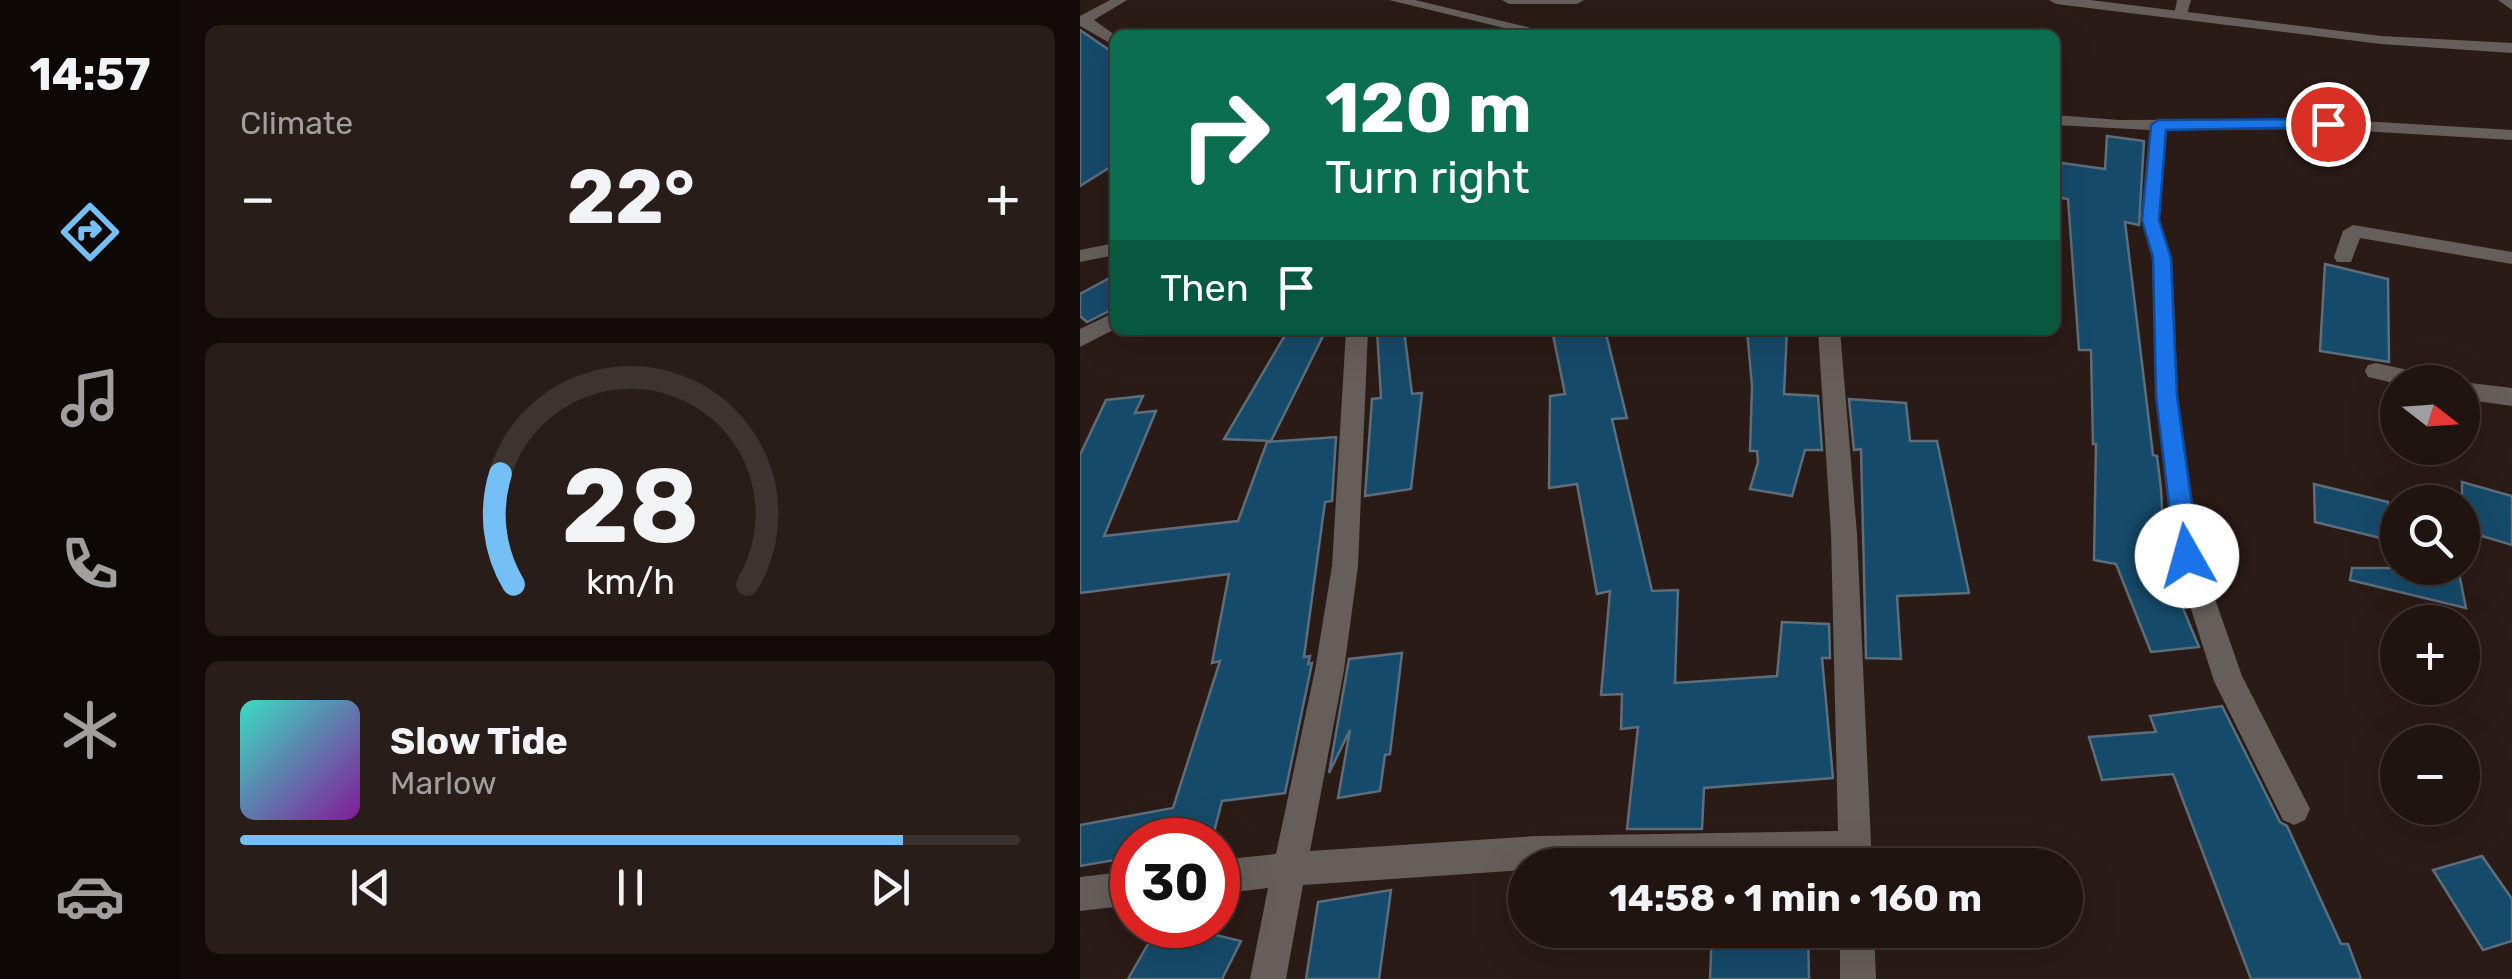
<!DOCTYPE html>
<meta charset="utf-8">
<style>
body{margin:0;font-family:Rubik,sans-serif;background:#281d19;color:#f1f3f6;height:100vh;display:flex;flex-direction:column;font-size:38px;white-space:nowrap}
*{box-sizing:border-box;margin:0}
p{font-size:32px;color:#a29e9f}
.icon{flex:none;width:55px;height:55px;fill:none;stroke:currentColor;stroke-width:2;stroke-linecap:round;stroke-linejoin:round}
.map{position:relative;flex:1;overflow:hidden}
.details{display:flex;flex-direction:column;gap:25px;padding:25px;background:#120b09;width:900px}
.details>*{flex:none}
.top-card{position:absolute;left:30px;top:30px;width:950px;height:305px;border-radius:15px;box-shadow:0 10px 40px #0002,0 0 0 2px #3d3330;background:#0b6e4f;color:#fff;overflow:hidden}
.needle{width:65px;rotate:107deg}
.controls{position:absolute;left:1300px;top:365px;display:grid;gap:20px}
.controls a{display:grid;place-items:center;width:100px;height:100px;border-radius:50%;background:#201410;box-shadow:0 10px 40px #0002,0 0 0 2px #3d3330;font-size:50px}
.speed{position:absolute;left:30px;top:818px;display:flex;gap:20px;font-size:50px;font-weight:700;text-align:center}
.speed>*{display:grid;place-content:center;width:130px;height:130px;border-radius:50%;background:#201410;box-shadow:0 10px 40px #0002,0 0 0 2px #3d3330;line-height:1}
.speed .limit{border:15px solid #d22;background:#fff;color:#111}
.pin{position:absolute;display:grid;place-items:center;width:85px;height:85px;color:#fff;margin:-42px;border:5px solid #fff;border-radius:50%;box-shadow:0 2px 10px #0007}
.me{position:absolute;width:110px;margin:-55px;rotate:353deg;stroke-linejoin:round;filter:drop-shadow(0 0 8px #0008)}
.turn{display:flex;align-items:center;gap:35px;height:210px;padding:0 50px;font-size:45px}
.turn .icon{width:130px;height:130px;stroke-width:2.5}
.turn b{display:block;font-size:70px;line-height:85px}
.then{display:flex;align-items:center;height:95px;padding:0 50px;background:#0003;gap:20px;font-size:38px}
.big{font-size:75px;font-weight:700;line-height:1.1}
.details .card{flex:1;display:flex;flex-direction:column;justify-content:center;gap:15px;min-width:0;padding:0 35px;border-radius:15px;background:#281d19}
.details .dial{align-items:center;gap:0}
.dial svg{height:260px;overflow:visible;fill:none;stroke:#3d3330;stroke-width:7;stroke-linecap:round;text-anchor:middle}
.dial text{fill:#f1f3f6;stroke:none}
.song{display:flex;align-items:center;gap:30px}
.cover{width:120px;height:120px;border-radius:15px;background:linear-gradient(135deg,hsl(170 70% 55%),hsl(290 70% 35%))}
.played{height:10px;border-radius:5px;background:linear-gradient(90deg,#74c0f6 85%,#3d3330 85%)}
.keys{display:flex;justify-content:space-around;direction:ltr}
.heat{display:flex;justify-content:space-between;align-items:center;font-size:55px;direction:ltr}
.trip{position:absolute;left:428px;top:848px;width:575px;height:100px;border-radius:50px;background:#201410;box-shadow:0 10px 40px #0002,0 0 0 2px #3d3330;font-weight:700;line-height:100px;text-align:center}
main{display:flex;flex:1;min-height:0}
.tabs{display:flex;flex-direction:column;width:180px;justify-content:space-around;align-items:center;background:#0d0806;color:#a29e9f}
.tabs .icon{width:70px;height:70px}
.tabs .active{color:#74c0f6}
.tabs b{font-size:45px;color:#f1f3f6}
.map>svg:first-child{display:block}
.building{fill:#164a6a;stroke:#5d6d7a;stroke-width:2.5}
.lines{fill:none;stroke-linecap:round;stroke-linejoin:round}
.minor{fill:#665e5b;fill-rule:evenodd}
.tertiary{fill:#665e5b;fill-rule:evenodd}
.route{fill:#1a73e8;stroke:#114b97;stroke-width:2.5}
</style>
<main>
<nav class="tabs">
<b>14:57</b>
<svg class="icon active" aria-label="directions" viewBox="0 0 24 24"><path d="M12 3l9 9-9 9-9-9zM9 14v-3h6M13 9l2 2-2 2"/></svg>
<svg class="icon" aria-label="music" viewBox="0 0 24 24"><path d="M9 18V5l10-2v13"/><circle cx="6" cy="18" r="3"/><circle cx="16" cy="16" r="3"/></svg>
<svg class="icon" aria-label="phone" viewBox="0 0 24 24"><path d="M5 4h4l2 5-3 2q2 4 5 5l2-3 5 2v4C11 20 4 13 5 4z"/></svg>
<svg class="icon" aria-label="climate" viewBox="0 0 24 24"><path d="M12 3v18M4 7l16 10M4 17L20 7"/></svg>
<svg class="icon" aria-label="car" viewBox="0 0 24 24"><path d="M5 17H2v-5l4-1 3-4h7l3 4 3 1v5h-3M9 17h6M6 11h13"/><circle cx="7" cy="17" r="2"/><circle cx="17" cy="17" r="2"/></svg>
</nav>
<section class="details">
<div class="card"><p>Climate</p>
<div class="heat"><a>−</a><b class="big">22°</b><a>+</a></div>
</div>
<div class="card dial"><svg viewBox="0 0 100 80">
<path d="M14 69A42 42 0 1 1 86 69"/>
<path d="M14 69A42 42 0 0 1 10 35" stroke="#74c0f6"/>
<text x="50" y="56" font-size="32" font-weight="700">28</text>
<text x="50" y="72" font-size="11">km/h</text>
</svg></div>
<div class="card">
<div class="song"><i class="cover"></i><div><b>Slow Tide</b><p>Marlow</p></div></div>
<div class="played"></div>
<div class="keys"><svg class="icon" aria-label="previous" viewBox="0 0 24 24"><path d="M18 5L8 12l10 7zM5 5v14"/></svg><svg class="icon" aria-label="pause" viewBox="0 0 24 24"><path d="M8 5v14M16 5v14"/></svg><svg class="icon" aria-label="next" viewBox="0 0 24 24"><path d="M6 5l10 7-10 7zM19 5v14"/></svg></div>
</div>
</section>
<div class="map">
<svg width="1432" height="979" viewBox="0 0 1432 979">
<rect width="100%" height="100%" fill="#2b1b16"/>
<g class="building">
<path d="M 0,30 L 35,54 L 35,164 L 0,186 Z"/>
<path d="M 1027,136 L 1064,141 L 1059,225 L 1045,222 L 1073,455 L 1077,456 L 1081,489 L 1085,565 L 1119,647 L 1071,652 L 1036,564 L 1014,560 L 1016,444 L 1013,444 L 1011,350 L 999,350 L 988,199 L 975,197 L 975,162 L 1025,169 Z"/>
<path d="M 1245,264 L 1308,279 L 1309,362 L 1240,351 Z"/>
<path d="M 35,275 L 35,308 L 7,322 L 0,316 L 0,294 Z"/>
<path d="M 208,330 L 246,330 L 191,441 L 144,439 Z"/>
<path d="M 297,330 L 324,330 L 332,394 L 342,393 L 331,489 L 285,496 L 292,399 L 301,398 Z"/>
<path d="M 472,330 L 525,330 L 547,418 L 532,419 L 572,591 L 598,590 L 595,683 L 697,676 L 702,622 L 749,624 L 750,658 L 742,658 L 753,778 L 624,788 L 622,829 L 547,829 L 558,727 L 541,729 L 542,694 L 521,695 L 530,591 L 517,594 L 497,484 L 469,488 L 470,396 L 485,394 Z"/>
<path d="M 667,330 L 707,330 L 704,394 L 738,396 L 742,450 L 725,450 L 712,496 L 670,489 L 678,462 L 677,451 L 670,451 L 672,386 Z"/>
<path d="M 63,396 L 55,413 L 76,411 L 24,536 L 158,521 L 187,442 L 256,437 L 252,501 L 245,502 L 224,657 L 230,656 L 228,664 L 232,663 L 205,793 L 142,801 L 132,840 L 52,840 L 52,857 L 0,866 L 0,825 L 93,808 L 140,661 L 132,663 L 149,574 L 0,593 L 0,455 L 26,400 Z"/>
<path d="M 769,399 L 826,403 L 830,441 L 857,441 L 889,593 L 817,596 L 821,659 L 786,658 L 781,449 L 774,450 Z"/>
<path d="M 1382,482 L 1432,496 L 1432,545 L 1382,530 Z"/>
<path d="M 1234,484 L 1308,502 L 1313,541 L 1235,522 Z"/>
<path d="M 1272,568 L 1378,568 L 1386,608 L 1270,580 Z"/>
<path d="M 322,653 L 310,754 L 305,755 L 300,791 L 258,798 L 270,730 L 249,773 L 269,659 Z"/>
<path d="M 1142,706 L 1200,822 L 1207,826 L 1261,944 L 1268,944 L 1281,979 L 1171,979 L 1093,774 L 1022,780 L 1009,737 L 1076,732 L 1070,716 Z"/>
<path d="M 1402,856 L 1432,899 L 1432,941 L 1403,950 L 1353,870 Z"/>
<path d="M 311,890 L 299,979 L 226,979 L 238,902 Z"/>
<path d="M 79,925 L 94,925 L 161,941 L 142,979 L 48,979 Z"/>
<path d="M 632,930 L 728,930 L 729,979 L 630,979 Z"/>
</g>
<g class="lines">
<g class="minor">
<path d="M 30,0 L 47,0 L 14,20 L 35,35 L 35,46 L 0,26 L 0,16 Z"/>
<path d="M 309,0 L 335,0 L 480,35 L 453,35 Z"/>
<path d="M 422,0 L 504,0 L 497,4 L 429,4 Z"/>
<path d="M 1097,0 L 1111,0 L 1106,18 L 1094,15 Z"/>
<path d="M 975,115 L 1039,120 L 1248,119 L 1432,130 L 1432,140 L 1248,129 L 1087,130 L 1079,219 L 1092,258 L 1098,396 L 1120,556 L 1162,676 L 1230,809 L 1225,820 L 1214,825 L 1203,820 L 1134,681 L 1094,556 L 1076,396 L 1072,258 L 1061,219 L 1070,130 L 975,125 Z"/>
<path d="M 1273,225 L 1432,252 L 1432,264 L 1280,238 L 1271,262 L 1257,262 L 1254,257 L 1263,231 Z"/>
<path d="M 35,243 L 35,255 L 0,262 L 0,250 Z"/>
<path d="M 35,312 L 35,329 L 0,347 L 0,329 Z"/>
<path d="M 266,330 L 288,330 L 278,566 L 264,670 L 230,851 L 456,836 L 758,831 L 751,534 L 738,330 L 760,330 L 777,534 L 792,865 L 445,865 L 445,870 L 223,885 L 206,979 L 170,979 L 188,888 L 138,894 L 138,860 L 196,854 L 235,670 L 252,566 Z"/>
<path d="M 1296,363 L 1355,376 L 1358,382 L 1318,384 L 1288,377 L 1285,371 L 1288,365 Z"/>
<path d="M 1379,382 L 1382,382 L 1432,388 L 1432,406 L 1382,399 L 1382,382 Z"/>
<path d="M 52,871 L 52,905 L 0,911 L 0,877 Z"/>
<path d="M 760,930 L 794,930 L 796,979 L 760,979 Z"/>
</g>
<g class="tertiary">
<path d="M 969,0 L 1010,0 L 1301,36 L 1432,43 L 1432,53 L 1301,44 L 976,4 Z"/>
<path d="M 1418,0 L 1432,0 L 1432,10 Z"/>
</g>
</g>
<path class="route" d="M 1248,119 L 1256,124 L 1254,127 L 1086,130 L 1079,220 L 1091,258 L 1097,396 L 1119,556 L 1115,564 L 1107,567 L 1098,564 L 1095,556 L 1076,396 L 1073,258 L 1062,220 L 1071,125 L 1078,120 Z"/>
</svg>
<div class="controls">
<a><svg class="needle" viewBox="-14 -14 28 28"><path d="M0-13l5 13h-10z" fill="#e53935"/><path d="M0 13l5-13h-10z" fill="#a29e9f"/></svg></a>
<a><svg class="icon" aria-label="search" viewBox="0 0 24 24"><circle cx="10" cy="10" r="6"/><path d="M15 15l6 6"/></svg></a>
<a>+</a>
<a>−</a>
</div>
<div class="speed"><div class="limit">30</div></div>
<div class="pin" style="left:1248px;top:124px;background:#d93025"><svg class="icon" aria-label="arrive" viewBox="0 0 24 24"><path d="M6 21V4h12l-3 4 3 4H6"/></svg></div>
<svg class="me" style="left:1107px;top:556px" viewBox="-20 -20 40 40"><circle r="19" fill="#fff"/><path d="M0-13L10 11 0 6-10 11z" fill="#1a73e8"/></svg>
<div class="trip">14:58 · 1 min · 160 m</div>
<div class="top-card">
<div class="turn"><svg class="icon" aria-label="right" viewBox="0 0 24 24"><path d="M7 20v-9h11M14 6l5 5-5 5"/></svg><div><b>120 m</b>Turn right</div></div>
<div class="then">Then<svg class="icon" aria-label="arrive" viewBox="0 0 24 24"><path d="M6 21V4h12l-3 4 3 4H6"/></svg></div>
</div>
</div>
</main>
